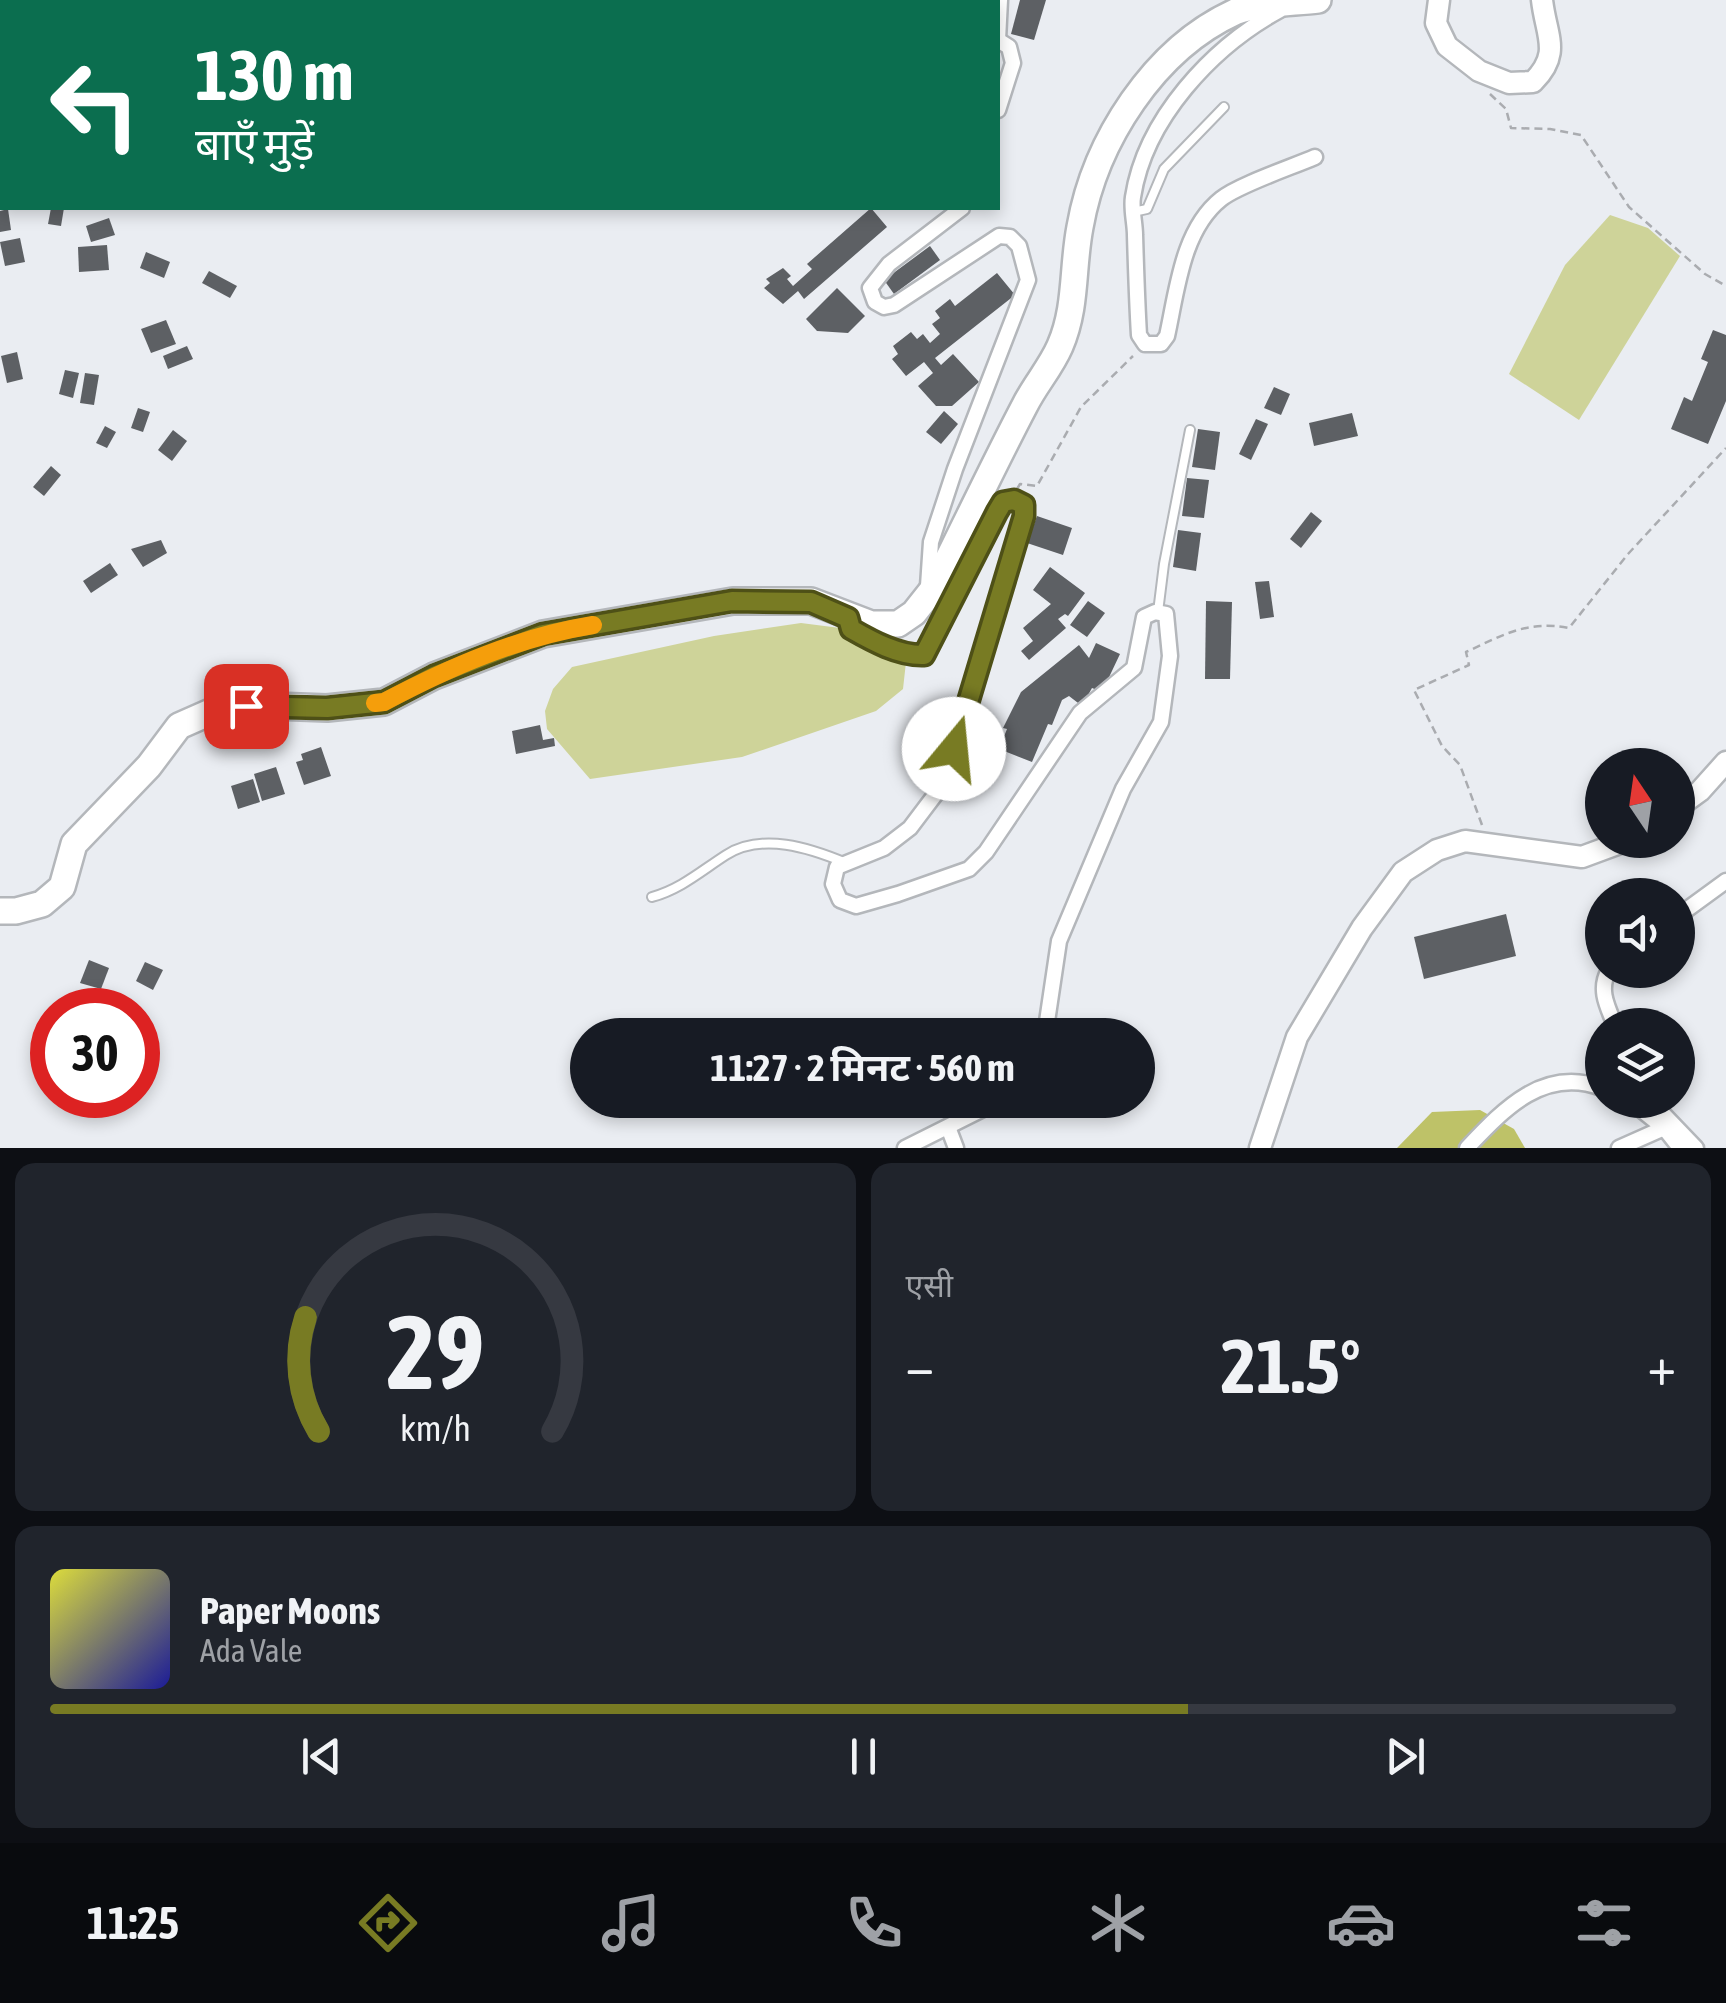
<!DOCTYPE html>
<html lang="hi">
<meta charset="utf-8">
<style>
body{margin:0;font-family:"Asap Condensed","Noto Sans Devanagari",sans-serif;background:#20242c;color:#f1f3f6;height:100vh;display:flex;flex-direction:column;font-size:38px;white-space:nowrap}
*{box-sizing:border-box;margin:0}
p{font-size:32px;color:#9ea1a6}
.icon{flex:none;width:55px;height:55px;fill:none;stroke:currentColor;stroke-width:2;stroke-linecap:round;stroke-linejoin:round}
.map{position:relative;height:1148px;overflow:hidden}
.details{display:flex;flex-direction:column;gap:15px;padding:15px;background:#0d0f14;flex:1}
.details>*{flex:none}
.hud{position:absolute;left:0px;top:0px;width:1000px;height:210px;box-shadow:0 5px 15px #0003;background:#0b6e4f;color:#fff;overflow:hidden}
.needle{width:65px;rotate:347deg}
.buttons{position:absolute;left:1585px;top:748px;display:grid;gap:20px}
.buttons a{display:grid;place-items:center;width:110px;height:110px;border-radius:50%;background:#171b24;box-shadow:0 5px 15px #0003;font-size:50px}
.speed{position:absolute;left:30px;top:988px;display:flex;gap:20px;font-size:50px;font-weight:700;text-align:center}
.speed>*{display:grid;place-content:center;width:130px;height:130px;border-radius:50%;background:#171b24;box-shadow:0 5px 15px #0003;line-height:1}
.speed .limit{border:15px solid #d22;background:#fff;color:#111}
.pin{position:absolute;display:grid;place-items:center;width:85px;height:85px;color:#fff;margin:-42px;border-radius:20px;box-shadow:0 5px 15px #0006}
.me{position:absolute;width:110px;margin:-55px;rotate:17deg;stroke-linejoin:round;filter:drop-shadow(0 0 8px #0008)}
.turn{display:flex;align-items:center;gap:35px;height:210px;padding:0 30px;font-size:45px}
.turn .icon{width:130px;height:130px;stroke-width:2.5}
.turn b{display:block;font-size:70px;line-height:85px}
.big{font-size:75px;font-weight:700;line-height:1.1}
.details .widget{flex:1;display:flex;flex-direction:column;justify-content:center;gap:15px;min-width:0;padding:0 35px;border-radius:20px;background:#20242c}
.details .dial{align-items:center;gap:0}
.dial svg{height:260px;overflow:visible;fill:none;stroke:#363941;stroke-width:7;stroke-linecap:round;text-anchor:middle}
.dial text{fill:#f1f3f6;stroke:none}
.song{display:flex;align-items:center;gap:30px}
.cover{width:120px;height:120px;border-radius:15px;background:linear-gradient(135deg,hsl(60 70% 55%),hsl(240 70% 35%))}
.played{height:10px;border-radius:5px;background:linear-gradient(90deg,#787b23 70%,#363941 70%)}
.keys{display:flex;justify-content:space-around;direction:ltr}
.heat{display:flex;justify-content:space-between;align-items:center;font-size:55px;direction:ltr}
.details .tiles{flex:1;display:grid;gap:15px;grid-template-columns:1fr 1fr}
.widget:last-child{grid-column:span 2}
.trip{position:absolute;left:570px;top:1018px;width:585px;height:100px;border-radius:50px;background:#171b24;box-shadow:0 5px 15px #0003;font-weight:700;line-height:100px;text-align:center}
.menu{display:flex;height:160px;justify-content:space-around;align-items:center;background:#090b0e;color:#9ea1a6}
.menu .icon{width:70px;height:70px}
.menu .current{color:#787b23}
.menu b{font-size:45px;color:#f1f3f6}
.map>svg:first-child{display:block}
.green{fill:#ced399}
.forest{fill:#bec268}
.building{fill:#5d6064}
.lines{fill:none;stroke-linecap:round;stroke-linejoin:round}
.lane-casing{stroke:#b4b7bb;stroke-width:12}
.street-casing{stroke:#b4b7bb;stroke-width:19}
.secondary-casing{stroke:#b4b7bb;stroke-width:25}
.highway-casing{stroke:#b4b7bb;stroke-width:30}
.path{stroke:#aaacb0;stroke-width:2.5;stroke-dasharray:8 5;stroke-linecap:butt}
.lane{stroke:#fff;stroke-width:8}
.street{stroke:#fff;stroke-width:14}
.secondary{stroke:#fff;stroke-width:20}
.highway{stroke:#fff;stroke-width:25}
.route-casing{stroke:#4e5017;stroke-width:25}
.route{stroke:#787b23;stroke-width:18}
.slow{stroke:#f59e0b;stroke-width:18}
</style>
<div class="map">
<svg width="1726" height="1148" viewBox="0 0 1726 1148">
<rect width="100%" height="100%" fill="#eaedf2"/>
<g class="green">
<path d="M 1610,215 L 1648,228 L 1680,256 L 1579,420 L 1509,374 L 1565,265 Z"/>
<path d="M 801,623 L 840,628 L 878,652 L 906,662 L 903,689 L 876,711 L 742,757 L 590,779 L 547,729 L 545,711 L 553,689 L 572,667 L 714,636 Z"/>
</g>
<path class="forest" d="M 1480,1110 L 1514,1129 L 1525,1148 L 1397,1148 L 1432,1112 Z"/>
<g class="building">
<path d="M 1020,0 L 1046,0 L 1034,40 L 1011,34 Z"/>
<path d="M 51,208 L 64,208 L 61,226 L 48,224 Z"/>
<path d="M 871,208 L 887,227 L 804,299 L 798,291 L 783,304 L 764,288 L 770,283 L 766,279 L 783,268 L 791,276 L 787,279 L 793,286 L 812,269 L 807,264 Z"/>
<path d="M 8,209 L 11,230 L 0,232 L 0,211 Z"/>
<path d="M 109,218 L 115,235 L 91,242 L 86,226 Z"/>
<path d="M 20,238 L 25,262 L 5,266 L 0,242 Z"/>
<path d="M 107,245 L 109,270 L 79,272 L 78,247 Z"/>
<path d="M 930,246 L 940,260 L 894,294 L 884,280 Z"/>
<path d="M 146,252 L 170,262 L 164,278 L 140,268 Z"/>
<path d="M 209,271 L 237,286 L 230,298 L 202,283 Z"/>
<path d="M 997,273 L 1015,295 L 935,358 L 941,365 L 953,354 L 979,382 L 952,406 L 936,406 L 918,386 L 933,373 L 924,362 L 906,376 L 892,359 L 898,354 L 893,346 L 911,332 L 917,339 L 923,334 L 930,343 L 940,334 L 932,324 L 940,318 L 935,311 L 950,299 L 955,306 Z"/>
<path d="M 837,288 L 865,316 L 848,333 L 817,331 L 806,319 Z"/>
<path d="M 166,320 L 176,344 L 151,353 L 141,329 Z"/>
<path d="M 1713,330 L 1726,335 L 1726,401 L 1708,444 L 1671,429 L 1684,397 L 1692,401 L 1708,362 L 1701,359 Z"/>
<path d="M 187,346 L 193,359 L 168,369 L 163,356 Z"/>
<path d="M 17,352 L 23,379 L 7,383 L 1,356 Z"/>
<path d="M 65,370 L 79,373 L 73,398 L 59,394 Z"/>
<path d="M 85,373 L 99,375 L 94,405 L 80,403 Z"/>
<path d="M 1274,387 L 1290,394 L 1281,415 L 1264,408 Z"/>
<path d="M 138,408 L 150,412 L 143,432 L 131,428 Z"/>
<path d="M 944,411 L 958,424 L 941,444 L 926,432 Z"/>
<path d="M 1352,413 L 1358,436 L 1314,446 L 1309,423 Z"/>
<path d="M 1256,419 L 1268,424 L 1251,460 L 1239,454 Z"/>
<path d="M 105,426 L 116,432 L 107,448 L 96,443 Z"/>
<path d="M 1198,429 L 1220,432 L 1215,470 L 1192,467 Z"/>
<path d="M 173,430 L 187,441 L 172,461 L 158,450 Z"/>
<path d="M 51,466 L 61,475 L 44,496 L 33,487 Z"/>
<path d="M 1187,478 L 1209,480 L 1204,518 L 1182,516 Z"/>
<path d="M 1311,512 L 1322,521 L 1301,548 L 1290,539 Z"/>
<path d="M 1037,516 L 1072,528 L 1063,555 L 1027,543 Z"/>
<path d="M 1178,530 L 1201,533 L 1196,571 L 1173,567 Z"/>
<path d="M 161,540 L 167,553 L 143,567 L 131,549 Z"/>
<path d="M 110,563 L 118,575 L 91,593 L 83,581 Z"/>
<path d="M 1050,567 L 1085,593 L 1068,616 L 1065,614 L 1058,619 L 1066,628 L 1029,660 L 1021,651 L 1033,641 L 1023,628 L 1051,604 L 1033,590 Z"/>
<path d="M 1269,581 L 1274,617 L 1260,619 L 1255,582 Z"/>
<path d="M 1088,601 L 1105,613 L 1087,637 L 1070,625 Z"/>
<path d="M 1206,601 L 1232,602 L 1230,679 L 1205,679 Z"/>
<path d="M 1096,643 L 1120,654 L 1102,692 L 1092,688 L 1082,706 L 1069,696 L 1062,700 L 1052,725 L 1048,724 L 1032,762 L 999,749 L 1007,729 L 1003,728 L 1021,692 L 1079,645 L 1089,658 Z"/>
<path d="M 540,725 L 543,740 L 554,738 L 555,746 L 516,754 L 512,731 Z"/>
<path d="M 321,747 L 331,776 L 304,785 L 296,762 L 303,760 L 301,754 Z"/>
<path d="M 276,767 L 285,794 L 262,801 L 254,774 Z"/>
<path d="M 253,779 L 260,802 L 238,809 L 231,786 Z"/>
<path d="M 1506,914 L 1516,956 L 1424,979 L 1414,937 Z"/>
<path d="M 89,960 L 109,968 L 101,989 L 80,983 Z"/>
<path d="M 145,962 L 163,970 L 153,990 L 136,981 Z"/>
</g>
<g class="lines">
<g class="lane-casing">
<g id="lane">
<path d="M 1133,212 L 1147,209 L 1164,169 L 1224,107"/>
<path d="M 1158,612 L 1164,564 L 1190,430"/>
<path d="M 652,897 C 681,889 701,871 726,855 C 762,832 810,848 846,863"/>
</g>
</g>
<g class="street-casing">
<g id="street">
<path d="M 1280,10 C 1212,47 1145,119 1133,197 C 1131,209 1135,223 1135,235 C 1136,269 1137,302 1139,335 L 1145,344 L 1161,344 L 1167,336 C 1177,291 1182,230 1221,199 C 1238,185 1292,167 1315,157"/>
<path d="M 998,40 L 1009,47 L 1013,63 L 998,110"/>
<path d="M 998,40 L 1000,0"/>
<path d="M 928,586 L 931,542 L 955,469 L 1028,280 L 1019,246 L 1010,237 L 999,236 L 894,305 L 884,307 L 875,302 L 870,288 L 889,264 L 962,208"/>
<path d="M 848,618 L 851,629 C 872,641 899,656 924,655 L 1003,502 L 1014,500 L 1024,505 L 1017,542 L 944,783 L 910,828 L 884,848 L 837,867 L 833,884 L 840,900 L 856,906 L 898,894 L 969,869 L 986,852 L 1080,713 L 1134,668 L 1144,617 L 1155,612 L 1166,614 L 1170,656 L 1161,722 L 1123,789 L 1059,941 L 1045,1035"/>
<path d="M 1678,916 L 1726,881"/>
<path d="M 1609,970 C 1598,989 1607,1006 1615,1025"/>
<path d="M 1629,1100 L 1664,1128 L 1680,1148"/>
<path d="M 1650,1100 L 1696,1148"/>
<path d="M 948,1127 L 956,1148"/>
<path d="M 905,1148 L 1001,1100"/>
<path d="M 1467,1148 C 1504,1109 1544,1066 1602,1088"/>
<path d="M 1619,1148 L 1664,1128"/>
</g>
</g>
<g class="secondary-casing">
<g id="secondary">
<path d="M 1439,0 L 1436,23 L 1447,46 L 1479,71 L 1509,83 L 1533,82 C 1562,53 1546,36 1542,0"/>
<path d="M 1678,807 L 1700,791 L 1726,762"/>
<path d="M 1260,1148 L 1297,1037 L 1362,928 L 1403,872 L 1437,850 L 1465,841 L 1582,857 L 1628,840"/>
</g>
</g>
<g class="highway-casing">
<path id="highway" d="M 0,911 L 16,911 L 42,904 L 62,887 L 74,844 L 149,766 L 179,726 L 213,711 L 246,705 L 327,708 L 384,702 L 434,676 L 543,634 L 733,601 L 811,601 L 871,624 L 898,624 L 914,613 L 933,589 C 964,528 993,466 1025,405 C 1035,385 1051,367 1060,346 C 1077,307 1072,268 1080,227 C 1095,141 1154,49 1235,12 C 1255,3 1295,3 1318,0"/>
</g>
<g class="path">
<path d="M 599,2 L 600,0"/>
<path d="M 865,2 L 869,0"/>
<path d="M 1490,94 L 1506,109 L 1511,128 L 1550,129 L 1581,135 L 1629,207 L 1705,274 L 1726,286"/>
<path d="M 1017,489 L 1020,484 L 1037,486 L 1081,407 L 1133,356"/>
<path d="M 1482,825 L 1460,765 L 1442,746 L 1414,690 L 1469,665 L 1466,652 C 1503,635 1527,620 1569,628 L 1628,554 L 1726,448"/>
</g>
<use href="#lane" class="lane"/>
<use href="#street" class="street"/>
<use href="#secondary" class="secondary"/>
<use href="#highway" class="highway"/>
</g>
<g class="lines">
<g class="route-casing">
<path id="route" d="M 246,706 L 327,708 L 384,702 L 434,676 L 543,634 L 732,601 L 811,602 L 848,618 L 851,629 C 872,641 899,656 924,655 L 997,512 L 1003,502 L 1014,500 L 1024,505 L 1024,516 L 954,749"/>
</g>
<use href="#route" class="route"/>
<path class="slow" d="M 375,703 L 384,702 C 450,667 519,637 593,625"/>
</g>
</svg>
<div class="buttons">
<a><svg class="needle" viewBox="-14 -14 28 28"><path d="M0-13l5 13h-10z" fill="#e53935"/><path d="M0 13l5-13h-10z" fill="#9ea1a6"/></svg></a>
<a><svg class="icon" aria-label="sound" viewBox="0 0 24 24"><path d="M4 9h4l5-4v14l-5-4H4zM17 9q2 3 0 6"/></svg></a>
<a><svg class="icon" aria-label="layers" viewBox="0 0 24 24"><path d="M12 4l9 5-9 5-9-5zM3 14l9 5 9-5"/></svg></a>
</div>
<div class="speed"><div class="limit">30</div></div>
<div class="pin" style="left:246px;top:706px;background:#d93025"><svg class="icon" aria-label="arrive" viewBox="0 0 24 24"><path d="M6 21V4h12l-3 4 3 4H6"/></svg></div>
<svg class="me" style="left:954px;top:749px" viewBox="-20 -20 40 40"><circle r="19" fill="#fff"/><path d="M0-13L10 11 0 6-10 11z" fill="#787b23"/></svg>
<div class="trip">11:27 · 2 मिनट · 560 m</div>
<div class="hud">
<div class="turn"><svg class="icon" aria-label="left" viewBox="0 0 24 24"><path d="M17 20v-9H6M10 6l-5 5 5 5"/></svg><div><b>130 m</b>बाएँ मुड़ें</div></div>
</div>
</div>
<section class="details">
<div class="tiles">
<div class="widget dial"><svg viewBox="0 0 100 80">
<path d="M14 69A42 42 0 1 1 86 69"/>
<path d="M14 69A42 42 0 0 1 10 34" stroke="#787b23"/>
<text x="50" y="56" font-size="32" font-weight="700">29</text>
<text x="50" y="72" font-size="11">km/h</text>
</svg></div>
<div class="widget"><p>एसी</p>
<div class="heat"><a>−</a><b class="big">21.5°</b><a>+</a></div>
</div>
<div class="widget">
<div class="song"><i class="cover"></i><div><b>Paper Moons</b><p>Ada Vale</p></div></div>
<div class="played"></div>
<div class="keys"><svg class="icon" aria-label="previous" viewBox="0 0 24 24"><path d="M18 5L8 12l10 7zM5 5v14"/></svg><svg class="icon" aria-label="pause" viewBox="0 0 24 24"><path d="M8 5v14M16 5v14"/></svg><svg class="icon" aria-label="next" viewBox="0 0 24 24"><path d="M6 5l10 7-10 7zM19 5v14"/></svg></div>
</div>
</div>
</section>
<nav class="menu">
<b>11:25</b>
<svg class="icon current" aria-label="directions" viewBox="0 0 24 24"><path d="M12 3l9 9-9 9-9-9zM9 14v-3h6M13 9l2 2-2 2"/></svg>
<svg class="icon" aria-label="music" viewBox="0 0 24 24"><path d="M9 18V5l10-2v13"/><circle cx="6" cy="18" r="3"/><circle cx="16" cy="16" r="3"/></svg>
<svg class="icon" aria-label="phone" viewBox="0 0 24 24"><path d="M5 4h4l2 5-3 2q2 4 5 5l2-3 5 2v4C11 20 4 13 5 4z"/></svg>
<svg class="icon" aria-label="climate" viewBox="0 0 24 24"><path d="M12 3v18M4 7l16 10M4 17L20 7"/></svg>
<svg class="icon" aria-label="car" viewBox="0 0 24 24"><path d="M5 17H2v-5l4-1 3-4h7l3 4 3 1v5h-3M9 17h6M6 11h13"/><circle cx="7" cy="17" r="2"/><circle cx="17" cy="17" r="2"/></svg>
<svg class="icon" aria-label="filters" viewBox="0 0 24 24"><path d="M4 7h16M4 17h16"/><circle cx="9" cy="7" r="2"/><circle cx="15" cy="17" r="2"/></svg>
</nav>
